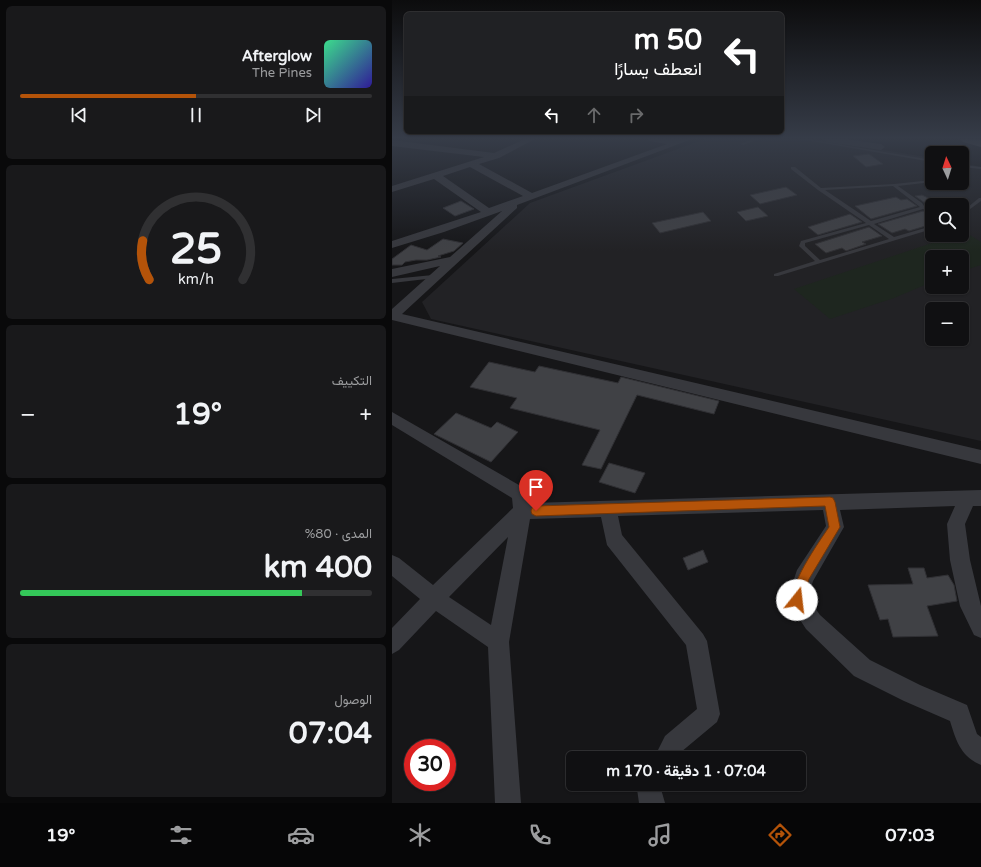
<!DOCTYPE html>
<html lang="ar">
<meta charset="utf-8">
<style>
body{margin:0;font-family:"Varela Round",Vazirmatn,sans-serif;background:#19191b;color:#f1f3f6;direction:rtl;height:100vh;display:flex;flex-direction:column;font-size:15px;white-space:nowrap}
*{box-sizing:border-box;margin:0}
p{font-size:13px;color:#9c9d9f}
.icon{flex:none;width:22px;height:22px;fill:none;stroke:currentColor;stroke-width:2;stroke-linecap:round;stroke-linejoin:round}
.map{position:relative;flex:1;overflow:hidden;direction:ltr}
.side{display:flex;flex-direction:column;gap:6px;padding:6px;background:#09090a;width:392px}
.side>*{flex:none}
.top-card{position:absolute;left:12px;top:12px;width:380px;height:122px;border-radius:6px;box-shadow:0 1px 3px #0004,0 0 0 1px #303032;direction:rtl;background:#202124;color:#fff;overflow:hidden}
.needle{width:26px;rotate:356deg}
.tools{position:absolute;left:533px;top:146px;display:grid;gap:8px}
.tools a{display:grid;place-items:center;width:44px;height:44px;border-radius:6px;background:#101012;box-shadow:0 1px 3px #0004,0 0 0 1px #303032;font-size:20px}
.speed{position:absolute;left:12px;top:739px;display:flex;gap:8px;font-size:20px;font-weight:700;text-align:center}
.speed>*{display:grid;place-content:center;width:52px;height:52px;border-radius:50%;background:#101012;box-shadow:0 1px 3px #0004,0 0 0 1px #303032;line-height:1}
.speed .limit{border:6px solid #d22;background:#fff;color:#111}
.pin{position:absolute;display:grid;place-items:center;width:34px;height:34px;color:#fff;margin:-41px -17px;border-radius:50% 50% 50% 0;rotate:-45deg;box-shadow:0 0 4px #0007}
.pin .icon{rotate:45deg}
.me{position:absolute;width:44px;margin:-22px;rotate:16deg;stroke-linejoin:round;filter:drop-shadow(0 0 3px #0008)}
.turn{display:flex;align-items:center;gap:14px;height:84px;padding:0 16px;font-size:18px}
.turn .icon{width:52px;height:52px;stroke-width:2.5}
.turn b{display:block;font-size:28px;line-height:34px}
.lanes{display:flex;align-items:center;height:38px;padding:0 16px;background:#0003;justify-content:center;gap:20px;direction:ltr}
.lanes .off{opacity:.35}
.big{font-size:30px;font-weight:700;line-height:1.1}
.side .widget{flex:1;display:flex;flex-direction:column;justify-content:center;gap:6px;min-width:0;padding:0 14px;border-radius:6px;background:#19191b}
.side .dial{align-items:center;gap:0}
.dial svg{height:104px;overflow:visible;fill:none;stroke:#303032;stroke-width:7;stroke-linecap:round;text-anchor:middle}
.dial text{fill:#f1f3f6;stroke:none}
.song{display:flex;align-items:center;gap:12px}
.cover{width:48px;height:48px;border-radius:6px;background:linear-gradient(135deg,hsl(150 70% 55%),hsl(250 70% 35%))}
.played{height:4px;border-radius:2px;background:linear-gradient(90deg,#b45309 50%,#303032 50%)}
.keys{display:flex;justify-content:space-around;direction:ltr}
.heat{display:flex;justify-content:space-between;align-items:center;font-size:22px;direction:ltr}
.charge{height:6px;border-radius:3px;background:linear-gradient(90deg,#34c759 80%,#303032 0)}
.trip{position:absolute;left:174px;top:751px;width:240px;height:40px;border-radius:6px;background:#101012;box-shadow:0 1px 3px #0004,0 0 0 1px #303032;font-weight:700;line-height:40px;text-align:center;direction:rtl}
.menu{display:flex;height:64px;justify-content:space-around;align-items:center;background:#060607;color:#9c9d9f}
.menu .icon{width:28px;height:28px}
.menu .on{color:#b45309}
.menu b{font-size:18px;color:#f1f3f6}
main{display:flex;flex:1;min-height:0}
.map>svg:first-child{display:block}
.built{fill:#222225;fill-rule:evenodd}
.green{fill:#1e261f}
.building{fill:#404145;stroke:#303034}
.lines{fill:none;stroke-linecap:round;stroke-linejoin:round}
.service{fill:#37383d;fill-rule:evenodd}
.minor{fill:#37383d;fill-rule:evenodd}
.primary{fill:#53555c;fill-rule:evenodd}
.route{fill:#b45309;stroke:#753606}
</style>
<main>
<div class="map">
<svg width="589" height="803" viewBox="0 0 589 803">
<rect width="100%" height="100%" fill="#161618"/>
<path class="built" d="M 313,139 L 424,139 L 540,158 L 540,183 L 570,183 L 570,163 L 589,167 L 589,441 L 39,319 L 30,302 L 138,203 ZM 540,205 L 570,205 L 570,235 L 540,235 ZM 540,257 L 570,257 L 570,287 L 540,287 ZM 540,309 L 570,309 L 570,339 L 540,339 Z"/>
<path class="green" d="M 573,232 L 589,242 L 589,265 L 570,271 L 570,257 L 540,257 L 540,282 L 502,298 L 438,319 L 402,289 L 564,235 L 570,235 Z"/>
<g class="building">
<path d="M 477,154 L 491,164 L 474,167 L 461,156 Z"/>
<path d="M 394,187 L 405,195 L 368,204 L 358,195 Z"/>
<path d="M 530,195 L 540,200 L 540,208 L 523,196 Z"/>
<path d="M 504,197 L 509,200 L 515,199 L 525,206 L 479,219 L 463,206 Z"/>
<path d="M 69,201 L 82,209 L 63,216 L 51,208 Z"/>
<path d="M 366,207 L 376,216 L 354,221 L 345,212 Z"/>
<path d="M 531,211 L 540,214 L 540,224 L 517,231 L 513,229 L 500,233 L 486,224 Z"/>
<path d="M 311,212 L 319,221 L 268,233 L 260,223 Z"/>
<path d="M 458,214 L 470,222 L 426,235 L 416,227 Z"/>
<path d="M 477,227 L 490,236 L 470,242 L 474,244 L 454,251 L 450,248 L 434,253 L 423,244 Z"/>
<path d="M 51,239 L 71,243 L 62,251 L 46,256 L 49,257 L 35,260 L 24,260 L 13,262 L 10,265 L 0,265 L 0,259 L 19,245 L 35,250 Z"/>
<path d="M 97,362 L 143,372 L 147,366 L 226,383 L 229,377 L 327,401 L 322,414 L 245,395 L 209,469 L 190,465 L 208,430 L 118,408 L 125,398 L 78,387 Z"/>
<path d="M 64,413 L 99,428 L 105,422 L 126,432 L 99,462 L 42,434 Z"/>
<path d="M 217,463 L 253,473 L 243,493 L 207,482 Z"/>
<path d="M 311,550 L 316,562 L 296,570 L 291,558 Z"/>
<path d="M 516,568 L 532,568 L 535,578 L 556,575 L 562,585 L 565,601 L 535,606 L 546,636 L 501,637 L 496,619 L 488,620 L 476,585 L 521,584 Z"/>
</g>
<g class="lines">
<g class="service">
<path d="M 361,139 L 367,139 L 351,145 L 348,144 Z"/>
<path d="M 408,139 L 416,139 L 540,160 L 540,162 Z"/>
<path d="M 570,165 L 589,167 L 589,169 L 570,167 Z"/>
<path d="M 399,167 L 403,167 L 429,188 L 502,184 L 540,180 L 540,182 L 506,186 L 530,203 L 532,206 L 540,210 L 540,213 L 531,209 L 482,224 L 502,237 L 540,226 L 540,229 L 386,276 L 382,276 L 382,274 L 423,261 L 407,246 L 409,241 L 474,223 L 426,190 L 399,169 ZM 501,186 L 528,207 L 479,221 L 433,190 ZM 477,225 L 497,239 L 428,260 L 413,246 L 413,243 Z"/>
<path d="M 587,198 L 589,198 L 589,201 L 570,215 L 570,212 Z"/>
<path d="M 41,275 L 43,276 L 43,278 L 0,283 L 0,279 Z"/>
</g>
<g class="minor">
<path d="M 133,139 L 143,139 L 107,158 L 87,164 L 140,193 L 275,144 L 257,141 L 256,139 L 300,139 L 125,205 L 125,208 L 10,314 L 589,450 L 589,464 L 0,320 L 0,309 L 48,266 L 0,277 L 0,269 L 58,257 L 110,211 L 52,232 L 0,248 L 0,241 L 89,212 L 42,179 L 0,192 L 0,186 L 92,157 L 0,146 L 0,140 L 102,153 ZM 78,167 L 131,196 L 97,208 L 51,176 Z"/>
<path d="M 431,139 L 452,139 L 489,144 L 493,147 L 489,150 L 435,142 Z"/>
<path d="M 0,412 L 134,489 L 138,503 L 589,490 L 589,506 L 581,506 L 573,524 L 578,560 L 589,606 L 589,638 L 582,635 L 568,606 L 558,560 L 555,524 L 563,506 L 448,510 L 452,527 L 421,581 L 416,598 L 428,615 L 478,660 L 528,685 L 575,705 L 585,734 L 589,737 L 589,765 C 568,756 564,740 558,721 L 512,701 L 462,676 L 414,629 L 395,600 L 405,570 L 434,526 L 431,510 L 226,516 L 230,535 L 311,634 L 315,641 L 328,714 L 325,722 L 289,752 L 287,758 L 262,758 L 273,736 L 305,709 L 294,645 L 215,545 L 209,517 L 138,519 L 117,642 L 129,803 L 103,803 L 96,647 L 44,611 L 7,650 L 0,654 L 0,628 L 28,599 L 0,576 L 0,555 L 7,558 L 41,585 L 121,508 L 120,498 L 0,425 ZM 116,537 L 99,625 L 57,597 Z"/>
<path d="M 247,784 L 271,784 L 269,789 L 273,803 L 247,803 L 245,789 Z"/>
</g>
<path class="primary" d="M 569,139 L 589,139 L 589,147 L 571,142 Z"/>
</g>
<linearGradient id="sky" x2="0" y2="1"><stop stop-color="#0c0c0d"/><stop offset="0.55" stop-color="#363c48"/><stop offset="1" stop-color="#363c48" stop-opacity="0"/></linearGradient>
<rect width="589" height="251" fill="url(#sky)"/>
<path class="route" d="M 438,497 L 441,498 L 443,502 L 448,527 L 417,579 L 410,605 L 405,606 L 401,605 C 394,588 427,542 437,527 L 433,506 L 144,516 L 140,514 L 139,511 L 140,508 L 144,506 Z"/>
</svg>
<div class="tools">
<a><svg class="needle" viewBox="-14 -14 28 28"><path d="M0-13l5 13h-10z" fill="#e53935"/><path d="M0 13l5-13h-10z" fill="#9c9d9f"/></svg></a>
<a><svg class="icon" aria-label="search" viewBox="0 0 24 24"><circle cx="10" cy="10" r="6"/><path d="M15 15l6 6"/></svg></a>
<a>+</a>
<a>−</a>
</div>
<div class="speed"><div class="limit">30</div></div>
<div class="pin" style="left:144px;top:511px;background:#d93025"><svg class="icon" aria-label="arrive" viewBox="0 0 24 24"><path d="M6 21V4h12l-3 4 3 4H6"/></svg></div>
<svg class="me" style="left:405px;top:600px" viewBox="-20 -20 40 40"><circle r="19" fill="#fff"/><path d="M0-13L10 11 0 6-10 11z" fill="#b45309"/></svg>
<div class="trip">07:04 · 1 دقيقة · 170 m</div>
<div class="top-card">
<div class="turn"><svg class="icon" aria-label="left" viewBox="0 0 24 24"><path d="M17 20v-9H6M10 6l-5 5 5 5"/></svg><div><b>50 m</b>انعطف يسارًا</div></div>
<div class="lanes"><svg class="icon" aria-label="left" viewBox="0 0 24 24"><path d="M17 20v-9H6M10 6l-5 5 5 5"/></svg><svg class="icon off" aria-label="ahead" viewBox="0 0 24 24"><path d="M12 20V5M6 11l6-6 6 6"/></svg><svg class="icon off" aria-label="right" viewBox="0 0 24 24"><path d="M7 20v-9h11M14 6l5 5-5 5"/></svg></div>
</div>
</div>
<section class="side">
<div class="widget">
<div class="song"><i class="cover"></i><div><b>Afterglow</b><p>The Pines</p></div></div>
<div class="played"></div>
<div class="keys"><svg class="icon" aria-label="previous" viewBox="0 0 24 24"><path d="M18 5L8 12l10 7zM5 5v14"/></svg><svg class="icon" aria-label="pause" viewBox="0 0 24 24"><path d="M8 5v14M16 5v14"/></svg><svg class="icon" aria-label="next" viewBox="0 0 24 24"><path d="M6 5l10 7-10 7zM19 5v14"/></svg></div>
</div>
<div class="widget dial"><svg viewBox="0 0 100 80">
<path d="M14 69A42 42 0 1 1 86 69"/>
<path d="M14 69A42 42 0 0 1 9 39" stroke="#b45309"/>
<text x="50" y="56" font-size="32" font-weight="700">25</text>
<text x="50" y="72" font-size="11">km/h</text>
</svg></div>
<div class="widget"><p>التكييف</p>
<div class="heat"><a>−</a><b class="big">19°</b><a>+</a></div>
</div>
<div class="widget"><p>المدى · 80%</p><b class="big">400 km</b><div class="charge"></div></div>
<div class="widget"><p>الوصول</p><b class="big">07:04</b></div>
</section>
</main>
<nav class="menu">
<b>07:03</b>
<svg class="icon on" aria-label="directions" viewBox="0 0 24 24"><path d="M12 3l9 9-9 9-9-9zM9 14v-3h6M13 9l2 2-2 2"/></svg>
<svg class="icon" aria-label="music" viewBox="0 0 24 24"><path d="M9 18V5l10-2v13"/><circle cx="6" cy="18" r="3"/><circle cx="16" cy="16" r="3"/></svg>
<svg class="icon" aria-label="phone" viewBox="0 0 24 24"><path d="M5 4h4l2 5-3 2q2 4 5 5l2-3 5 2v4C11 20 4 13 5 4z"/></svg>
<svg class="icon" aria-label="climate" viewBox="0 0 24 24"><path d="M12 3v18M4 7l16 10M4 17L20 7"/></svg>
<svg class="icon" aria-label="car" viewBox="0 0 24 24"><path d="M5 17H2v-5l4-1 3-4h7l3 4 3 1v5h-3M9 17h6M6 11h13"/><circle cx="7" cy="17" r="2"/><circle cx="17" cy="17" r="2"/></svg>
<svg class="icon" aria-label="filters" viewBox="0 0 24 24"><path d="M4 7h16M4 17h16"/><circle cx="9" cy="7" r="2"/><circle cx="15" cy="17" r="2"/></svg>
<b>19°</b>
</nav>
